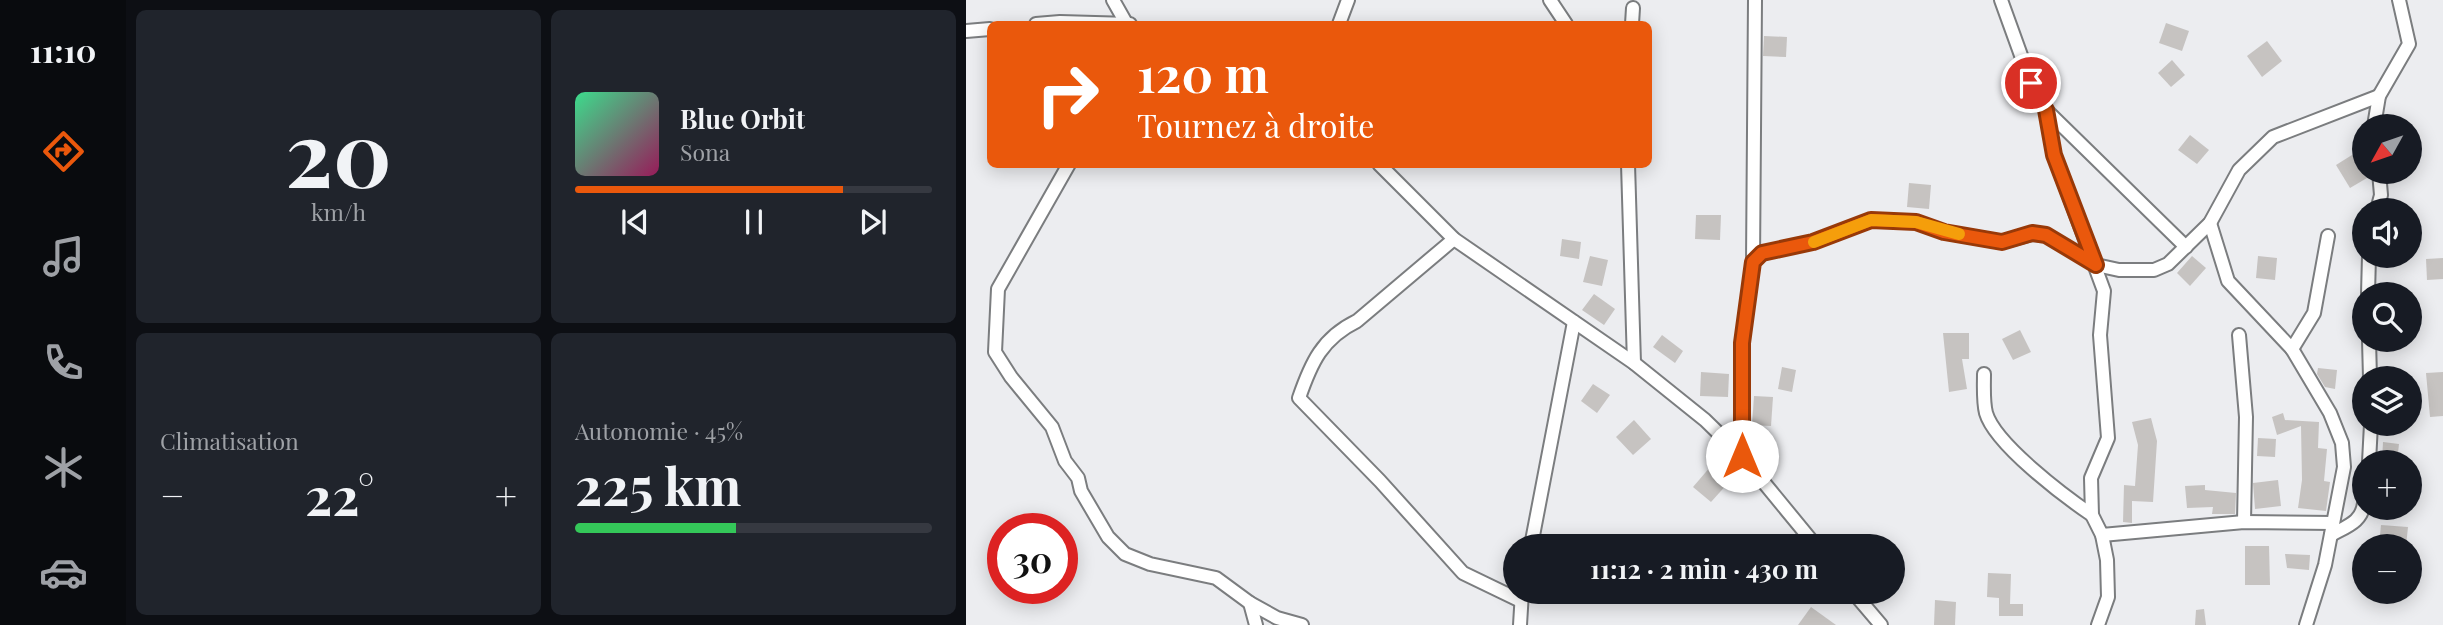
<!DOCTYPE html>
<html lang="fr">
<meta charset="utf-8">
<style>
body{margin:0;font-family:"Playfair Display",serif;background:#20242c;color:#f1f3f6;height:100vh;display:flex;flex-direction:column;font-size:26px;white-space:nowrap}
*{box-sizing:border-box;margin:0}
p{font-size:23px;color:#9ea1a6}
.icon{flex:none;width:38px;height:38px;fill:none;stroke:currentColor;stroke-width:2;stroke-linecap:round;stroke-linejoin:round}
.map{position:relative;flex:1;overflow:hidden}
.details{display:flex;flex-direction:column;gap:10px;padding:10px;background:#0d0f14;width:840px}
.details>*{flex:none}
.banner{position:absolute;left:21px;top:21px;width:665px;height:147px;border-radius:10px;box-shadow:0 4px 18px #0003;background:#ea580c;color:#fff;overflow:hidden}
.needle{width:46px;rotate:230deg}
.controls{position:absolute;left:1386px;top:114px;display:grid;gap:14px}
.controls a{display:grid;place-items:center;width:70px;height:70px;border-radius:50%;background:#171b24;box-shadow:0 4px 18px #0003;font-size:35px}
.speed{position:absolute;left:21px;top:513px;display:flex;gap:14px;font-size:35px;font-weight:700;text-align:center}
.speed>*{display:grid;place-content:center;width:91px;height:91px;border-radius:50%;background:#171b24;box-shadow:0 4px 18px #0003;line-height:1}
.speed .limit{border:10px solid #d22;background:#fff;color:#111}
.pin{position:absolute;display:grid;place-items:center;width:60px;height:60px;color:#fff;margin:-30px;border:4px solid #fff;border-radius:50%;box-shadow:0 2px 7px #0007}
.me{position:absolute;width:77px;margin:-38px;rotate:0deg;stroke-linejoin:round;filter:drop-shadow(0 0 5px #0008)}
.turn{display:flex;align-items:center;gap:24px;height:147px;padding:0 35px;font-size:32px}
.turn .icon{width:91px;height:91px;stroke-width:2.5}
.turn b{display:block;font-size:49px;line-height:60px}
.big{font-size:52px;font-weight:700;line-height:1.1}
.details .tile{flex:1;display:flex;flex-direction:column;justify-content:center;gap:10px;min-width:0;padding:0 24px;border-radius:10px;background:#20242c}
.details .dial{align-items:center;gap:0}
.dial b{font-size:91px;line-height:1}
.song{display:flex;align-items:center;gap:21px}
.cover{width:84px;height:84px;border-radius:10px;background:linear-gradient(135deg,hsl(150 70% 55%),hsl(330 70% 35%))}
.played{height:7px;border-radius:4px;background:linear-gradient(90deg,#ea580c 75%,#363941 75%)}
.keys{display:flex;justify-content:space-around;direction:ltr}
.heat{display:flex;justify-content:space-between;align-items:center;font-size:38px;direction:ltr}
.charge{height:10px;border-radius:5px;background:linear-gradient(90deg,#34c759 45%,#363941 0)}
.details .tiles{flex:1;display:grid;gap:10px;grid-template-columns:repeat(2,1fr)}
.trip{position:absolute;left:537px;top:534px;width:402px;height:70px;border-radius:35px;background:#171b24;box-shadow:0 4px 18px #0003;font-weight:700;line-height:70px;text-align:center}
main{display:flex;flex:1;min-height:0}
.tab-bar{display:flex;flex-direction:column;width:126px;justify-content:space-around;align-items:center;background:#090b0e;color:#9ea1a6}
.tab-bar .icon{width:49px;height:49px}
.tab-bar .current{color:#ea580c}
.tab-bar b{font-size:32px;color:#f1f3f6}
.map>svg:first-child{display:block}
.building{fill:#c6c3c1}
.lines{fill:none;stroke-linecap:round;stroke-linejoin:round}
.minor-casing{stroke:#7b7d7f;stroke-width:16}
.minor{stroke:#fff;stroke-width:12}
.route-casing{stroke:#983908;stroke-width:18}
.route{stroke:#ea580c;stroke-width:12}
.slow{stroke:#f59e0b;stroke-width:12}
</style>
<main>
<nav class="tab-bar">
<b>11:10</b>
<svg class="icon current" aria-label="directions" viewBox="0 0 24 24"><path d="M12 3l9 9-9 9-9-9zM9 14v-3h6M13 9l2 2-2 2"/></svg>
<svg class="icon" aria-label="music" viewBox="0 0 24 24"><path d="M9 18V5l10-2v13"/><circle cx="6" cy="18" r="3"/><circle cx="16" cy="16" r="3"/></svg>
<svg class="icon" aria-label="phone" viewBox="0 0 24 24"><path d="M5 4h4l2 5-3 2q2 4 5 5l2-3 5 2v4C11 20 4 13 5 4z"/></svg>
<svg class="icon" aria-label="climate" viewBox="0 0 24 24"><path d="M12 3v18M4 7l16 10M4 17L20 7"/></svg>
<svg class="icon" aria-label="car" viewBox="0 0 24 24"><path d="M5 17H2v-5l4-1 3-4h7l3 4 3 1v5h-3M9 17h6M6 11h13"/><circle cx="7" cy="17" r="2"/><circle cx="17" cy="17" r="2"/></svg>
</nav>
<section class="details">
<div class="tiles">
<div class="tile dial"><b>20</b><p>km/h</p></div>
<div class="tile">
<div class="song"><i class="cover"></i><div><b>Blue Orbit</b><p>Sona</p></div></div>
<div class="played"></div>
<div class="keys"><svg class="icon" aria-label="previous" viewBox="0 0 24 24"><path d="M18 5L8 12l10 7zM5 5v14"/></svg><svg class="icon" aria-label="pause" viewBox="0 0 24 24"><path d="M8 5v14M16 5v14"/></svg><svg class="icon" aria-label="next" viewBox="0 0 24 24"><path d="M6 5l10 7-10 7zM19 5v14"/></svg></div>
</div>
<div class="tile"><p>Climatisation</p>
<div class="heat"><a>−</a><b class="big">22°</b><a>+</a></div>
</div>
<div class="tile"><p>Autonomie · 45%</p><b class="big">225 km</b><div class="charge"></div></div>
</div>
</section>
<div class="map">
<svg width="1477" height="625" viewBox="0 0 1477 625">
<rect width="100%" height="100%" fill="#ecedf0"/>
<g class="building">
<path d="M 1200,23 L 1223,31 L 1216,51 L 1193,43 Z"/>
<path d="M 798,36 L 821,37 L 820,57 L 797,56 Z"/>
<path d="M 1301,41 L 1316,61 L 1296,77 L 1281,56 Z"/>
<path d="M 1206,60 L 1219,75 L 1205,87 L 1192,73 Z"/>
<path d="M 1224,135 L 1243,150 L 1231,164 L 1212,150 Z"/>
<path d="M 1386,155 L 1401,178 L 1384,188 L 1370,165 Z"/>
<path d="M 943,183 L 965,185 L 963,209 L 941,207 Z"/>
<path d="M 730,215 L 755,215 L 754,240 L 729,239 Z"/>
<path d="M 596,239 L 615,242 L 613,259 L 594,256 Z"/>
<path d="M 624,256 L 642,260 L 636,286 L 617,282 Z"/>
<path d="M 1226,256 L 1240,268 L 1224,286 L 1211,273 Z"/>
<path d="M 1292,256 L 1311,258 L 1309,280 L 1290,278 Z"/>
<path d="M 1477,258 L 1477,279 L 1461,280 L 1460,259 Z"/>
<path d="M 628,294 L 649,309 L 638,325 L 616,310 Z"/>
<path d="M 1054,330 L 1065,352 L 1047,360 L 1036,339 Z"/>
<path d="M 977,333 L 1003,333 L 1003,359 L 996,359 L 1001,389 L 983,392 Z"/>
<path d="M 696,335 L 717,351 L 709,363 L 687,347 Z"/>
<path d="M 816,367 L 830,370 L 826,392 L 812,389 Z"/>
<path d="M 1352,368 L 1371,370 L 1369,389 L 1359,387 L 1351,374 Z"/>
<path d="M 735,372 L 763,374 L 762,397 L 734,396 Z"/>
<path d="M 1477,372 L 1477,416 L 1464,417 L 1460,373 Z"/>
<path d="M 627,384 L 644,395 L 631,413 L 615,401 Z"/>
<path d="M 788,396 L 807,397 L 805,426 L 786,425 Z"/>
<path d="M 1317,413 L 1319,420 L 1353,422 L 1352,448 L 1361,449 L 1358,481 L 1364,482 L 1360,511 L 1332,508 L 1336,480 L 1335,426 L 1311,435 L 1306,417 Z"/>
<path d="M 1185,418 L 1191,441 L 1187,502 L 1166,501 L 1166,523 L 1157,522 L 1158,485 L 1169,486 L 1172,445 L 1166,422 Z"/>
<path d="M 668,420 L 685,439 L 667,455 L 650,437 Z"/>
<path d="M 1292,438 L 1310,439 L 1309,457 L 1291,456 Z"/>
<path d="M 1417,442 L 1433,444 L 1431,462 L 1416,462 Z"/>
<path d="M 745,466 L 763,482 L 745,502 L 727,487 Z"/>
<path d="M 1312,480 L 1315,506 L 1289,509 L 1287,483 Z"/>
<path d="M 1239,485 L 1239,490 L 1270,493 L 1269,514 L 1246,514 L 1247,507 L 1221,508 L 1219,486 Z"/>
<path d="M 1415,525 L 1442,527 L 1440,546 L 1413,546 Z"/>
<path d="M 1279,546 L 1303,546 L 1304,585 L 1279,585 Z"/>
<path d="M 1319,554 L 1344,555 L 1343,570 L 1321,568 Z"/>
<path d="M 1022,573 L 1045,574 L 1044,604 L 1057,604 L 1057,616 L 1033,616 L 1033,598 L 1021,597 Z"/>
<path d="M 969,600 L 990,602 L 989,625 L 968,625 Z"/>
<path d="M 845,607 L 870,625 L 832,625 Z"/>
<path d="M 1238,609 L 1240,625 L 1229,625 L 1230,610 Z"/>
</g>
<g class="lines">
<g class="minor-casing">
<g id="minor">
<path d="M 147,0 L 160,23"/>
<path d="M 584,0 L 600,24"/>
<path d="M 1035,0 L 1065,83 L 1080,110 L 1088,155 L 1138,291 L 1134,335 L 1142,438 L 1125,478 L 1126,515 L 1136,535 L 1141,560 L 1142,597 L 1132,625"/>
<path d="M 70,24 L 94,22 L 164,24"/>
<path d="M 373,24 L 382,0"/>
<path d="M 666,24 L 667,8"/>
<path d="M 0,31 L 24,29"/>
<path d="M 1080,110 L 1220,247"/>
<path d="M 1408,126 L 1413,96 L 1443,44 L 1433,0"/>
<path d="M 103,164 L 32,289 L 29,352 L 45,377 L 86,427 L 99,461 L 112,478 L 115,491 L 142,537 L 159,554 L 184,564 L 250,578 L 284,603 L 311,618 L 336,625"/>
<path d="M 413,164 L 488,239 L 668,363 L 739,420 L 776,456 L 850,546"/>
<path d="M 662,164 L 668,363"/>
<path d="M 1411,210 L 1415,195 L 1413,172"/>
<path d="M 1244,223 L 1262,281 L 1326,349 L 1364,413 L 1376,443 L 1378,467 L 1359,565 L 1340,625"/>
<path d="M 488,239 L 391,321 C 356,338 345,363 333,398 L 414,481 L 497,573 L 555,601"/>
<path d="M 787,263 L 789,0"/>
<path d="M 1402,294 L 1403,256"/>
<path d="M 1273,335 L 1280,417 L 1278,522"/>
<path d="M 1403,340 L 1404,378"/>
<path d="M 1326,349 L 1348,313 L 1362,236"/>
<path d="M 1018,374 C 1018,386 1017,401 1020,413 C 1029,444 1098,496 1126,515"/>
<path d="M 776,456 L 776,343 L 787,263 L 796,253 L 847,242 L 905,220 L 950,222 L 978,232 L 1036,242 L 1066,234 L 1080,235 L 1130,265 L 1153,270 L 1188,270 L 1202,264 L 1244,223 L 1273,170 L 1307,137 L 1413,96"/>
<path d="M 1403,462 L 1405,424"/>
<path d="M 1136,535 L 1278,522 L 1367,523"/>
<path d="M 1365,535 C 1381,526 1396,522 1398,503"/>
<path d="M 565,546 L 608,322"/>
<path d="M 887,592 L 915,625"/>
<path d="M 284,603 L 290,625"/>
<path d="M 554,625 L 556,592"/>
</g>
</g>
<use href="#minor" class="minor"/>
</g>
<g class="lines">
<g class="route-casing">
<path id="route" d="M 776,456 L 776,343 L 787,262 L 796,253 L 847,242 L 905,220 L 950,222 L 978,232 L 1036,242 L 1066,233 L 1080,235 L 1130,265 L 1088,155 L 1080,110 L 1065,83"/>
</g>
<use href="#route" class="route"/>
<path class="slow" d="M 848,242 L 905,220 L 950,222 L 993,234"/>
</g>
</svg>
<div class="controls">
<a><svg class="needle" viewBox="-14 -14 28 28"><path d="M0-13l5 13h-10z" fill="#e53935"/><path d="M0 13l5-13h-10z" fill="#9ea1a6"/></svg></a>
<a><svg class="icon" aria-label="sound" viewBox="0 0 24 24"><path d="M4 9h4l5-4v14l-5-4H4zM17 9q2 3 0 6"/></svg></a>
<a><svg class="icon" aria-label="search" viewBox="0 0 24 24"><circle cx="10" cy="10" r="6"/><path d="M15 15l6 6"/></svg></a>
<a><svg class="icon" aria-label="layers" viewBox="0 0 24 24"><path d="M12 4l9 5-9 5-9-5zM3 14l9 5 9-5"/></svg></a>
<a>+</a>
<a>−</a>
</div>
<div class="speed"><div class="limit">30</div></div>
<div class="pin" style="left:1065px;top:83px;background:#d93025"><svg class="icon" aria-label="arrive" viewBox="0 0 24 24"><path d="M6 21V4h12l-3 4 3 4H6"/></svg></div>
<svg class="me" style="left:776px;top:456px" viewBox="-20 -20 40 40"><circle r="19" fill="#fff"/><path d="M0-13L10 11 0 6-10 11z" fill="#ea580c"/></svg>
<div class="trip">11:12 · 2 min · 430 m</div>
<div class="banner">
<div class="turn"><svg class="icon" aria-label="right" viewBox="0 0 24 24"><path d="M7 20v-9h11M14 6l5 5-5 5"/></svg><div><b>120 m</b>Tournez à droite</div></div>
</div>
</div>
</main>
